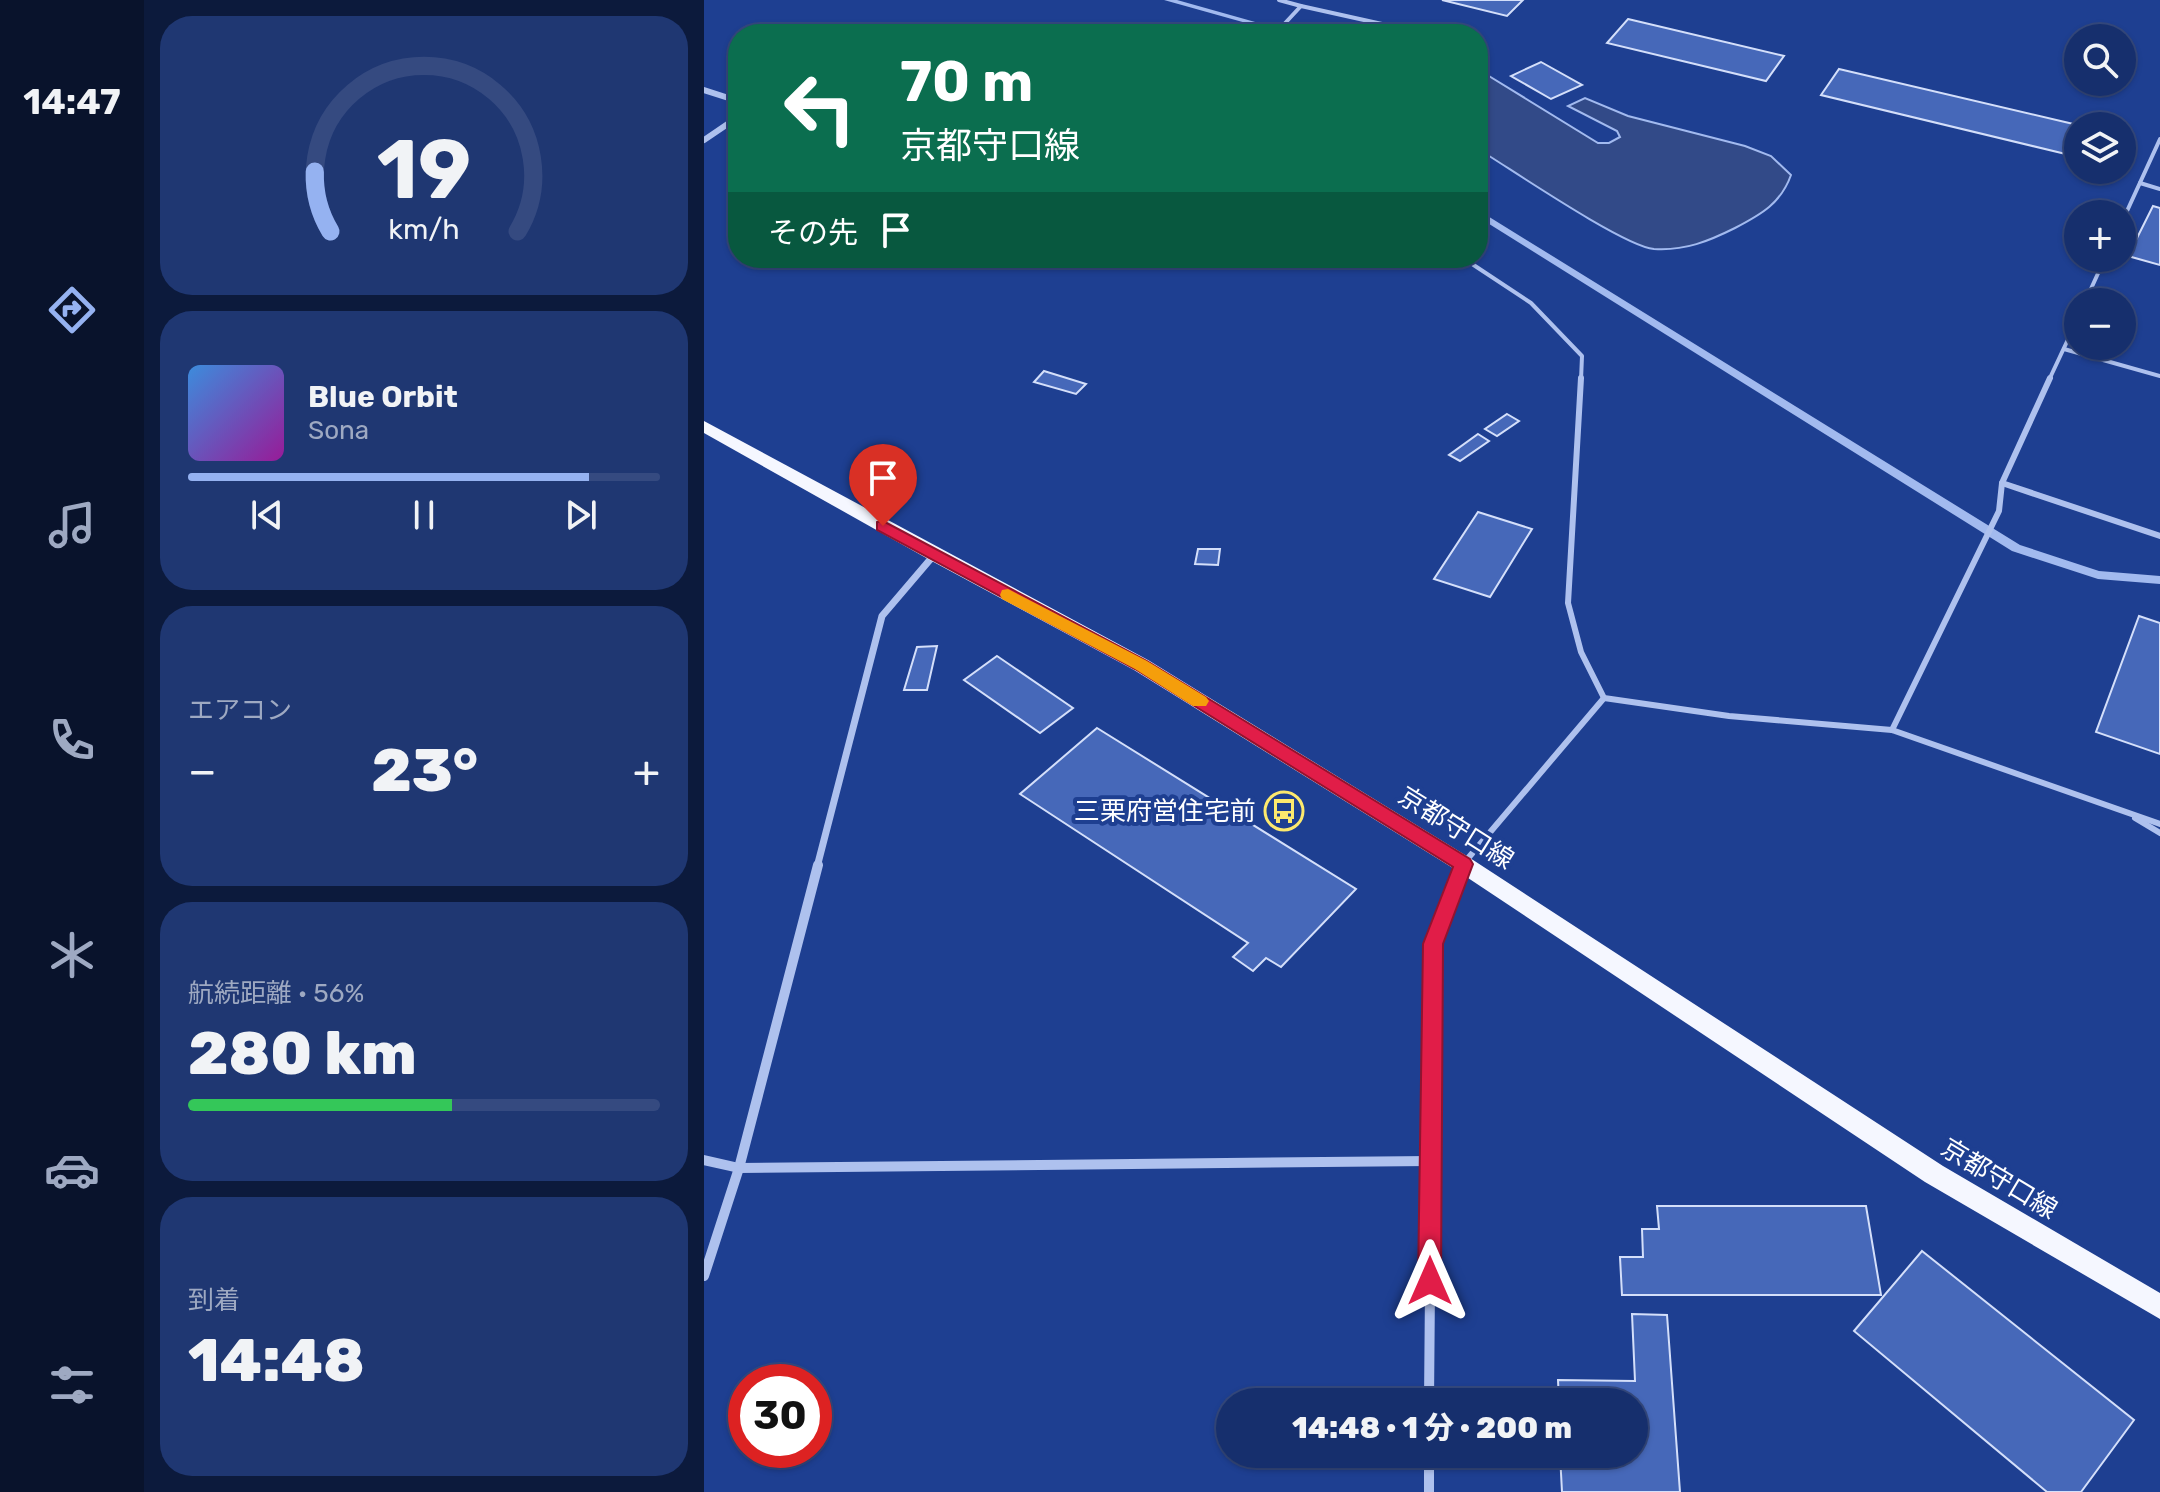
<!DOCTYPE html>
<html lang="ja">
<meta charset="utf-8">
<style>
body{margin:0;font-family:Rubik,"Noto Sans JP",sans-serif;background:#1f3772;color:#f1f3f6;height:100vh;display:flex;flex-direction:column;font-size:30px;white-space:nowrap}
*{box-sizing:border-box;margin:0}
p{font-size:26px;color:#9ea9c2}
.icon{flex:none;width:44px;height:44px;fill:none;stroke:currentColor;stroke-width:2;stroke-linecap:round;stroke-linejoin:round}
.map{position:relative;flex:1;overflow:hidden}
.panel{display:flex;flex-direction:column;gap:16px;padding:16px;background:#0c1a3c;width:560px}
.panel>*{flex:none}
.guide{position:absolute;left:24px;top:24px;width:760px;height:244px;border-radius:32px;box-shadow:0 2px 6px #0004,0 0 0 2px #354a80;background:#0b6e4f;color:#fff;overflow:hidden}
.tools{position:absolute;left:1360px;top:24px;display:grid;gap:16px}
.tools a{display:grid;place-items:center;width:72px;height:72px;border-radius:50%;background:#162f6d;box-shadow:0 2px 6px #0004,0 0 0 2px #354a80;font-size:40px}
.speed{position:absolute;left:24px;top:1364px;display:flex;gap:16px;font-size:40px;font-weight:700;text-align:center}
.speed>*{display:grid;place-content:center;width:104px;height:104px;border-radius:50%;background:#162f6d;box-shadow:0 2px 6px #0004,0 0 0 2px #354a80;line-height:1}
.speed .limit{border:12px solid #d22;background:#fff;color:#111}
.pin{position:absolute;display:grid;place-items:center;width:68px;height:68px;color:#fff;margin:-82px -34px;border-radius:50% 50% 50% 0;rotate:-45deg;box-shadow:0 0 8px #0007}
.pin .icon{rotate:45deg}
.me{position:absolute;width:88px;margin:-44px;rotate:0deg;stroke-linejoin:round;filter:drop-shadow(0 0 6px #0008)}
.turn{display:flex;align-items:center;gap:28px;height:168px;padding:0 40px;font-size:36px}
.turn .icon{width:104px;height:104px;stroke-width:2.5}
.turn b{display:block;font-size:56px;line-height:68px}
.then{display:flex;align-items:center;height:76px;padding:0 40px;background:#0003;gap:16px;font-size:30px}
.big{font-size:60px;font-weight:800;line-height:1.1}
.panel .card{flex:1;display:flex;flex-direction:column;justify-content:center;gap:12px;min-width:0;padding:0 28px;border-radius:32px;background:#1f3772}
.panel .dial{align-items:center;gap:0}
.dial svg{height:208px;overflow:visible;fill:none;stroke:#354a80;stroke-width:7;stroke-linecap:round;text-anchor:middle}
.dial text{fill:#f1f3f6;stroke:none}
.song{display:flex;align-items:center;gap:24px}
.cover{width:96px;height:96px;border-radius:12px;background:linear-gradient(135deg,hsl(210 70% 55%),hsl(300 70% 35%))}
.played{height:8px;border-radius:4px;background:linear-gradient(90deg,#95b2f1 85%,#354a80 85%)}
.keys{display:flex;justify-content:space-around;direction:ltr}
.heat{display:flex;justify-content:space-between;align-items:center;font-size:44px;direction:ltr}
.charge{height:12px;border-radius:6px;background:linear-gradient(90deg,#34c759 56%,#354a80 0)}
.trip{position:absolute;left:512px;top:1388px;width:432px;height:80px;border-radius:40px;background:#162f6d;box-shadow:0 2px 6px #0004,0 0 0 2px #354a80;font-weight:800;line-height:80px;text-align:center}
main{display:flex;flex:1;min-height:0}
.tab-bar{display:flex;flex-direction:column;width:144px;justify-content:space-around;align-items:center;background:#09132c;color:#9ea9c2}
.tab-bar .icon{width:56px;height:56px}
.tab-bar .current{color:#95b2f1}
.tab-bar b{font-size:36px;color:#f1f3f6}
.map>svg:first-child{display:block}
.water{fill:#324a88;stroke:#a2baef;stroke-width:2}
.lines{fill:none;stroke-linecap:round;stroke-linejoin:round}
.stream{fill:#a2baef;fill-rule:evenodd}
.building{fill:#4668b9;stroke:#d4dffa;stroke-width:2}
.service-far1{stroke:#aec1ee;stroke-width:4}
.service{stroke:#aec1ee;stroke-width:6}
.minor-far2{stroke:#aec1ee;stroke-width:6}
.minor-far1{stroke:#aec1ee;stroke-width:7}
.minor{stroke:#aec1ee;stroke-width:10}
.primary{fill:#f5f7ff;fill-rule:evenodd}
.route{fill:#e11d48;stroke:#92132f;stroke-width:2}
.slow{fill:#f59e0b}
.labels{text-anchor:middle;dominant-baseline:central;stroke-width:8;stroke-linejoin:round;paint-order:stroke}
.poi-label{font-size:26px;fill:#fff;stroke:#1e3f91;text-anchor:end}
.street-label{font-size:26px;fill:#fff;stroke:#1e3f91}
</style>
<main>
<nav class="tab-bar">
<b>14:47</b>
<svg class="icon current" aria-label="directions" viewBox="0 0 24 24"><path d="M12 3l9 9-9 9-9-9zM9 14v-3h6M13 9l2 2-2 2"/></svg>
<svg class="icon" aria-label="music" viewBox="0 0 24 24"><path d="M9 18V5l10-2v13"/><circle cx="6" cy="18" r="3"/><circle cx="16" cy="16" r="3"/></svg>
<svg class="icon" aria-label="phone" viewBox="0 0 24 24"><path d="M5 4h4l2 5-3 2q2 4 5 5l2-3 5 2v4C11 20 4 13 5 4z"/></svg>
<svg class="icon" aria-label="climate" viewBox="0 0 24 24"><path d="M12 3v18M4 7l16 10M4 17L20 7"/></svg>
<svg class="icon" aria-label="car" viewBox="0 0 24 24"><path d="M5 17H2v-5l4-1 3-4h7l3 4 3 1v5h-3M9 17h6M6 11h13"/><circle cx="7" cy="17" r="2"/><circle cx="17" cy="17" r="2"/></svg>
<svg class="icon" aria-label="filters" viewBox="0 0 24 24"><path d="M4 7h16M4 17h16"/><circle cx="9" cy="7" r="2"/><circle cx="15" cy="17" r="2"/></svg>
</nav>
<section class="panel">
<div class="card dial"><svg viewBox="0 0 100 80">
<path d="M14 69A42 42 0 1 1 86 69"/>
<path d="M14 69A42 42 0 0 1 8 46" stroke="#95b2f1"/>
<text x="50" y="56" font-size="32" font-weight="700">19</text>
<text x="50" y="72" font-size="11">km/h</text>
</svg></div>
<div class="card">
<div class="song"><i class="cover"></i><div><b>Blue Orbit</b><p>Sona</p></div></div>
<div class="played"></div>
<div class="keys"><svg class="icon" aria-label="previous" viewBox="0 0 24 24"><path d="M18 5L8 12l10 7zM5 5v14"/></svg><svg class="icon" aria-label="pause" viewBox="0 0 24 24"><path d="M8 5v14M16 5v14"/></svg><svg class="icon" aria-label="next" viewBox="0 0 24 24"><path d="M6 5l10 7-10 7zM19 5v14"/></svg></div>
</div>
<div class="card"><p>エアコン</p>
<div class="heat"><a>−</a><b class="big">23°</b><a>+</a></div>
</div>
<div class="card"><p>航続距離 · 56%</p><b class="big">280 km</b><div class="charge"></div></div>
<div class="card"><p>到着</p><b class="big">14:48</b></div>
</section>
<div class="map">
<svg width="1456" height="1492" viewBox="0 0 1456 1492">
<rect width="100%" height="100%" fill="#1e3f91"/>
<path class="water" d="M 780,73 L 894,143 L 905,143 L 916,137 L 913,131 L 864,106 L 881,98 L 924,116 L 1041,146 L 1067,156 L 1087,175 C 1077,203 1058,214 1031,228 C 1005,241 981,251 950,249 C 919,246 807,169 774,149 L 774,75 Z"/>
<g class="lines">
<g class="stream">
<path d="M 460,0 L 473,0 L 594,34 L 581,34 Z"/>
<path d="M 774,210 L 1316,545 L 1395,571 L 1456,576 L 1456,584 L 1394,579 L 1308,551 L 774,217 Z"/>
</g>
</g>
<g class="building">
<path d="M 738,0 L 819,0 L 803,16 Z"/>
<path d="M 924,19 L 1080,56 L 1062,81 L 903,43 Z"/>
<path d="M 837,62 L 878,85 L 847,99 L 807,76 Z"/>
<path d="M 1135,69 L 1378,126 L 1374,126 L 1374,157 L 1117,95 Z"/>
<path d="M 1449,206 L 1456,208 L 1456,265 L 1424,256 Z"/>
<path d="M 340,371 L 382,384 L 372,394 L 330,382 Z"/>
<path d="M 803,414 L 815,421 L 793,436 L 781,429 Z"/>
<path d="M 774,434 L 785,441 L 756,461 L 745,455 Z"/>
<path d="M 774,512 L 828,529 L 786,597 L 730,579 Z"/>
<path d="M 494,549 L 516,549 L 514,565 L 491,564 Z"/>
<path d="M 1435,616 L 1456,623 L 1456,754 L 1392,732 Z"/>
<path d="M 233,646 L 223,690 L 200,690 L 213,647 Z"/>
<path d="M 293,656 L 369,708 L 336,733 L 260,680 Z"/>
<path d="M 393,728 L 652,889 L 577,967 L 562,958 L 549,971 L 529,957 L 544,943 L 316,794 Z"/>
<path d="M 571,801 L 594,813 L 589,819 L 566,807 Z"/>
<path d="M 953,1206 L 1162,1206 L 1177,1295 L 918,1295 L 916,1257 L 939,1257 L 938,1229 L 955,1229 Z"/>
<path d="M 1218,1251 L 1430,1420 L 1377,1492 L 1343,1492 L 1150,1331 Z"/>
<path d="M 928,1314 L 963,1315 L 976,1492 L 858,1492 L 856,1454 L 930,1454 L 930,1402 L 855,1402 L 854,1380 L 931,1381 Z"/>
</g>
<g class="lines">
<g class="service-far1">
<path d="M 597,6 L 723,34"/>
<path d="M 571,34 L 597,6 L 575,0"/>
<path d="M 1436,183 L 1456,189"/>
<path d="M 1418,222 L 1456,139"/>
<path d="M 759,258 L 827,303 L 878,356 L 877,380"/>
<path d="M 1381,302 L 1401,258"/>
<path d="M 1360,349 L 1456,376"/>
<path d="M 1345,380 L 1374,318"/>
</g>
<g class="service">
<path d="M 877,378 L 864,603 L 877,652 L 900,698 L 1025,716 L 1188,730 L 1456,824"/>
<path d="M 1298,483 L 1456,536"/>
<path d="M 1188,730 L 1295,511 L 1298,483 L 1346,378"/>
<path d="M 1431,818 L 1456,833"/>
<path d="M 760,863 L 900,698"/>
</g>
<g class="minor-far2">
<path d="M 0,90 L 34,101"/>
<path d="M 0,140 L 34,117"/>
</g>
<g class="minor-far1">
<path d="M 113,867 L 178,616 L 230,555"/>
<path d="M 758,867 L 759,864"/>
</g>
<g class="minor">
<path d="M 0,1160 L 35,1168 L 726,1161"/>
<path d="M 0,1276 L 35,1168 L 114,865"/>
<path d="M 725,1402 L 729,944 L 759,865"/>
<path d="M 725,1454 L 725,1492"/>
</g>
<path class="primary" d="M 0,421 L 444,660 L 766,858 L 1239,1166 L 1456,1293 L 1456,1319 L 1221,1182 L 752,870 L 430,670 L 224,559 L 0,433 Z"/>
</g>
<path class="route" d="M 179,521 L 443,661 L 766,859 L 769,864 L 739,944 L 737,1281 L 734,1289 L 726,1292 L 718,1289 L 714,1281 L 719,944 L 749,867 L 431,669 L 173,530 L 173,522 Z"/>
<path class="slow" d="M 304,589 L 443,661 L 502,697 L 505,701 L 502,706 L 489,706 L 431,669 L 298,599 L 296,595 L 298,590 Z"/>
<defs>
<g id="bus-ring" transform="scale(2)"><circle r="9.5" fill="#1e3f91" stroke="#fde96d" stroke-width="1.5"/><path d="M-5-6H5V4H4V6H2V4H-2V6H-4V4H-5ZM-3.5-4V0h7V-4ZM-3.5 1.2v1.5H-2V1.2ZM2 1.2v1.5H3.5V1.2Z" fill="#fde96d"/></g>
</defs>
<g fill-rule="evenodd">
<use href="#bus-ring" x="580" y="811"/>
</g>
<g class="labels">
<g class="poi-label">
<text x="552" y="811">三栗府営住宅前</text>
</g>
<g class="street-label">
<text transform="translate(752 828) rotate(32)">京都守口線</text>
<text transform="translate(1295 1179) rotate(31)">京都守口線</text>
</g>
</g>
</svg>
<div class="tools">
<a><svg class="icon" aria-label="search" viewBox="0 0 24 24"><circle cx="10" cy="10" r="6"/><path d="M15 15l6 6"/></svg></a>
<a><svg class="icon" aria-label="layers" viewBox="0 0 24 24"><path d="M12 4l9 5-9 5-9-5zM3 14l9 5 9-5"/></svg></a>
<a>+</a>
<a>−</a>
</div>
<div class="speed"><div class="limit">30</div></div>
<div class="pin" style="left:179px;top:526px;background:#d93025"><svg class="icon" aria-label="arrive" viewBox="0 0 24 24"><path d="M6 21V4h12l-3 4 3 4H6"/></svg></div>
<svg class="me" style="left:726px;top:1281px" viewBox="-20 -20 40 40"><path d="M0-17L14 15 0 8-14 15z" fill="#e11d48" stroke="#fff" stroke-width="4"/></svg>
<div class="trip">14:48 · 1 分 · 200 m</div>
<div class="guide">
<div class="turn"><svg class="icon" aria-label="left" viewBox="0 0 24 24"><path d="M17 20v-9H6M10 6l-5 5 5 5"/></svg><div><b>70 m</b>京都守口線</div></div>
<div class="then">その先<svg class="icon" aria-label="arrive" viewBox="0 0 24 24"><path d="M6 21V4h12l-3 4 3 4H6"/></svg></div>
</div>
</div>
</main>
